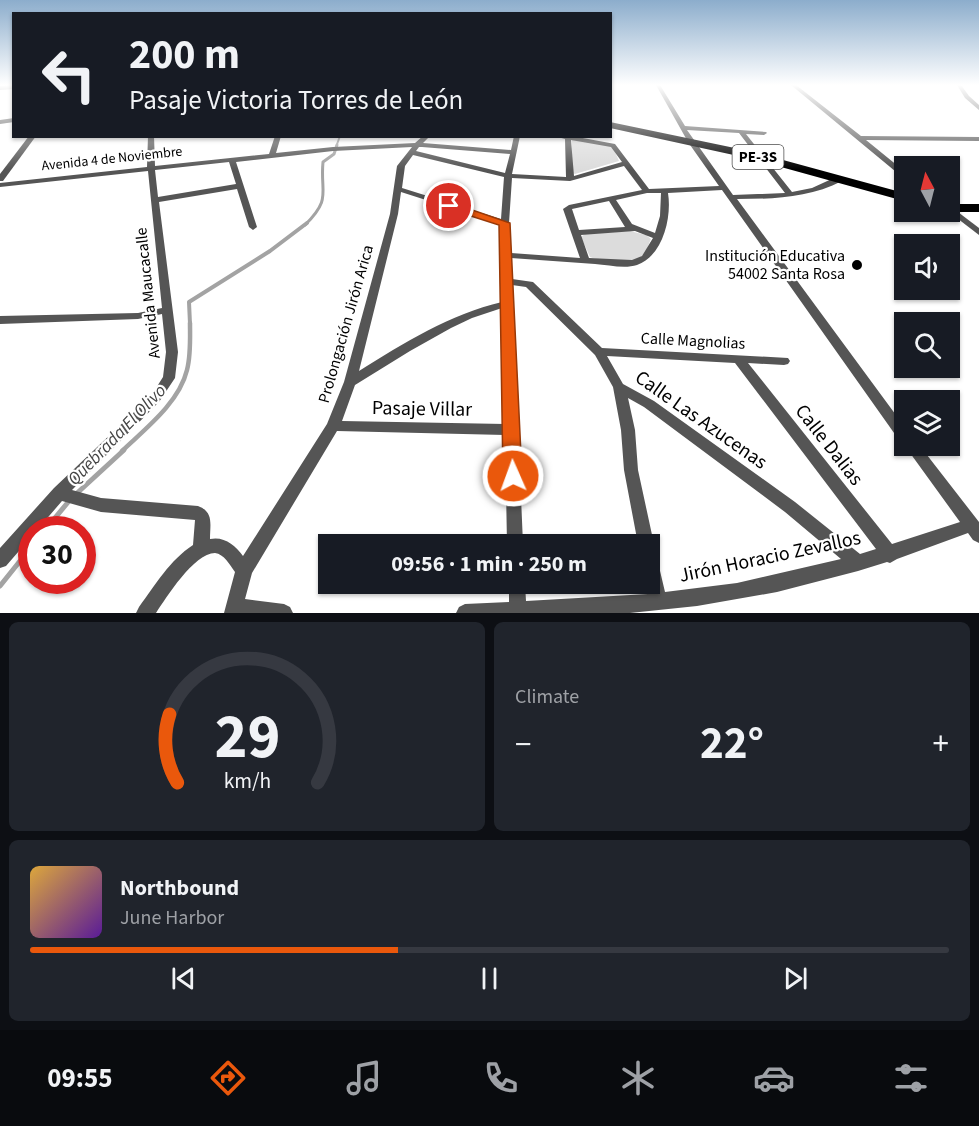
<!DOCTYPE html>
<meta charset="utf-8">
<style>
body{margin:0;font-family:"Source Sans 3",sans-serif;background:#20242c;color:#f1f3f6;height:100vh;display:flex;flex-direction:column;font-size:22px;white-space:nowrap}
*{box-sizing:border-box;margin:0}
p{font-size:20px;color:#9ea1a6}
.icon{flex:none;width:33px;height:33px;fill:none;stroke:currentColor;stroke-width:2;stroke-linecap:round;stroke-linejoin:round}
.map{position:relative;height:613px;overflow:hidden}
.details{display:flex;flex-direction:column;gap:9px;padding:9px;background:#0d0f14;flex:1}
.details>*{flex:none}
.hud{position:absolute;left:12px;top:12px;width:600px;height:126px;border-radius:0px;box-shadow:0 2px 4px #0004;background:#171b24;color:#f1f3f6;overflow:hidden}
.needle{width:39px;rotate:353deg}
.buttons{position:absolute;left:894px;top:156px;display:grid;gap:12px}
.buttons a{display:grid;place-items:center;width:66px;height:66px;border-radius:0px;background:#171b24;box-shadow:0 2px 4px #0004;font-size:30px}
.speed{position:absolute;left:18px;top:516px;display:flex;gap:12px;font-size:30px;font-weight:700;text-align:center}
.speed>*{display:grid;place-content:center;width:78px;height:78px;border-radius:50%;background:#171b24;box-shadow:0 2px 4px #0004;line-height:1}
.speed .limit{border:9px solid #d22;background:#fff;color:#111}
.pin{position:absolute;display:grid;place-items:center;width:51px;height:51px;color:#fff;margin:-26px;border:3px solid #fff;border-radius:50%;box-shadow:0 2px 6px #0007}
.me{position:absolute;width:66px;margin:-33px;rotate:358deg;stroke-linejoin:round;filter:drop-shadow(0 0 4px #0008)}
.turn{display:flex;align-items:center;gap:21px;height:126px;padding:0 18px;font-size:27px}
.turn .icon{width:78px;height:78px;stroke-width:2.5}
.turn b{display:block;font-size:42px;line-height:51px}
.big{font-size:45px;font-weight:700;line-height:1.1}
.details .widget{flex:1;display:flex;flex-direction:column;justify-content:center;gap:9px;min-width:0;padding:0 21px;border-radius:9px;background:#20242c}
.details .dial{align-items:center;gap:0}
.dial svg{height:156px;overflow:visible;fill:none;stroke:#363941;stroke-width:7;stroke-linecap:round;text-anchor:middle}
.dial text{fill:#f1f3f6;stroke:none}
.song{display:flex;align-items:center;gap:18px}
.cover{width:72px;height:72px;border-radius:9px;background:linear-gradient(135deg,hsl(40 70% 55%),hsl(270 70% 35%))}
.played{height:6px;border-radius:3px;background:linear-gradient(90deg,#ea580c 40%,#363941 40%)}
.keys{display:flex;justify-content:space-around;direction:ltr}
.heat{display:flex;justify-content:space-between;align-items:center;font-size:33px;direction:ltr}
.details .tiles{flex:1;display:grid;gap:9px;grid-template-columns:1fr 1fr}
.widget:last-child{grid-column:span 2}
.trip{position:absolute;left:318px;top:534px;width:342px;height:60px;border-radius:0px;background:#171b24;box-shadow:0 2px 4px #0004;font-weight:700;line-height:60px;text-align:center}
.tab-bar{display:flex;height:96px;justify-content:space-around;align-items:center;background:#090b0e;color:#9ea1a6}
.tab-bar .icon{width:42px;height:42px}
.tab-bar .selected{color:#ea580c}
.tab-bar b{font-size:27px;color:#f1f3f6}
.map>svg:first-child{display:block}
.green{fill:#dcdcdc}
.lines{fill:none;stroke-linecap:round;stroke-linejoin:round}
.stream-far4{stroke:#a3a3a3;stroke-width:2}
.stream-far3{stroke:#a3a3a3;stroke-width:3}
.stream-far2{stroke:#a3a3a3;stroke-width:4}
.stream-far1{stroke:#a3a3a3;stroke-width:4.5}
.stream{stroke:#a3a3a3;stroke-width:5}
.street{fill:#555;fill-rule:evenodd}
.highway{fill:#000;fill-rule:evenodd}
.route{fill:#ea580c;stroke:#983908;stroke-width:1.5}
.poi-dot{fill:#000;stroke:#fff;stroke-width:2}
.labels{text-anchor:middle;dominant-baseline:central;stroke-width:4.5;stroke-linejoin:round;paint-order:stroke}
.far-street-label{font-size:14px;fill:#000;stroke:#fff}
.shield{fill:#fff;stroke:#4c4c4c;stroke-width:1.5}
.shield-label{font-size:15px;font-weight:bold;fill:#000}
.poi-label{font-size:16px;fill:#000;stroke:#fff;text-anchor:end}
.street-label{font-size:16px;fill:#000;stroke:#fff}
.water-label{font-size:18px;font-style:italic;fill:#444;stroke:#fff}
.near-street-label{font-size:20px;fill:#000;stroke:#fff}
</style>
<div class="map">
<svg width="979" height="613" viewBox="0 0 979 613">
<rect width="100%" height="100%" fill="#fff"/>
<g class="green">
<path d="M 572,139 L 612,145 L 619,161 L 575,174 L 571,172 Z"/>
<path d="M 630,231 L 646,235 L 651,239 C 648,245 647,253 642,256 C 631,265 603,262 590,257 L 581,237 L 585,234 Z"/>
</g>
<g class="lines">
<path class="stream-far4" d="M 336,147 L 340,136"/>
<path class="stream-far3" d="M 305,225 C 332,198 320,194 323,162 L 334,154 L 337,145"/>
<path class="stream-far2" d="M 190,324 L 189,302 L 270,251 L 307,223"/>
<path class="stream-far1" d="M 122,451 C 145,429 179,403 187,370 C 191,355 190,338 190,323"/>
<g class="stream">
<path d="M 75,495 L 124,450"/>
<path d="M 45,530 L 69,501"/>
<path d="M 0,586 L 32,546"/>
</g>
<g class="street">
<path d="M 14,85 L 14,89 L 0,90 L 0,86 Z"/>
<path d="M 656,85 L 660,85 L 685,126 L 766,132 L 767,133 L 764,135 L 746,134 L 792,192 L 812,188 L 836,177 L 842,177 L 842,181 C 809,198 773,199 737,199 L 904,426 L 904,441 L 899,440 L 722,190 L 668,193 C 672,217 663,256 637,265 C 625,269 608,265 595,264 C 567,262 539,260 511,258 L 512,279 L 533,282 L 602,348 L 788,358 L 790,361 L 788,364 L 784,365 L 748,363 L 892,544 L 960,522 L 905,446 L 920,446 L 979,522 L 979,543 L 973,540 L 968,533 L 897,559 L 890,563 L 887,562 L 858,571 L 777,592 L 697,606 L 630,613 L 456,613 L 459,607 L 465,604 L 509,602 L 509,584 L 525,584 L 526,601 L 648,594 L 646,584 L 650,584 L 650,552 L 656,554 L 665,592 L 737,583 L 841,559 L 785,512 L 644,407 L 628,398 L 635,430 L 638,470 L 654,544 L 650,550 L 650,544 L 638,544 L 624,470 L 621,430 L 613,387 L 595,355 L 526,287 L 512,285 L 523,544 L 507,544 L 505,435 L 337,431 L 252,573 L 245,599 L 284,604 L 290,607 L 293,613 L 224,613 L 235,572 C 230,565 224,554 215,553 C 194,553 166,598 156,613 L 136,613 L 139,607 C 155,585 170,560 193,545 L 195,520 L 101,512 L 62,501 L 37,530 L 32,530 L 32,536 L 6,566 L 0,568 L 0,548 L 54,488 L 151,396 L 163,377 L 166,352 L 162,314 L 138,319 L 0,324 L 0,316 L 138,313 L 162,308 L 148,171 L 0,187 L 0,183 L 147,167 L 148,136 L 154,136 L 155,166 L 269,154 L 275,136 L 281,136 L 276,153 L 333,147 L 415,143 L 423,136 L 430,136 L 423,143 L 511,150 L 514,136 L 520,136 L 512,174 L 566,177 L 565,139 L 554,136 L 572,136 L 615,144 L 649,189 L 719,186 L 688,142 ZM 687,130 L 739,133 L 785,193 L 733,195 ZM 571,140 L 611,147 L 622,162 L 574,176 ZM 412,147 L 397,166 L 390,214 L 344,382 L 327,424 L 243,556 C 235,545 224,536 210,539 C 210,524 214,512 198,506 L 101,498 L 72,490 L 159,402 L 175,378 L 178,352 L 159,202 L 237,189 L 249,227 L 253,230 L 257,227 L 236,162 L 333,151 ZM 419,147 L 422,147 L 510,154 L 505,173 L 416,151 ZM 413,155 L 504,177 L 501,219 L 402,188 L 405,166 ZM 229,162 L 236,184 L 158,197 L 155,170 ZM 624,166 L 642,190 L 569,205 L 563,209 L 580,258 L 511,253 L 509,223 L 512,178 L 570,181 ZM 401,192 L 501,224 L 502,302 C 450,314 404,343 359,371 L 398,214 ZM 647,193 L 661,193 L 660,216 L 655,233 L 632,224 L 616,200 ZM 609,201 L 625,227 L 579,230 L 572,209 ZM 635,231 L 653,238 L 642,256 L 632,260 L 589,258 L 581,235 ZM 502,308 L 505,424 L 342,421 L 355,385 L 410,351 L 451,328 L 472,318 ZM 607,356 L 735,363 L 876,549 L 860,554 L 795,502 L 654,401 L 623,384 Z"/>
<path d="M 791,85 L 796,85 L 861,136 L 979,137 L 979,141 L 866,140 L 904,171 L 904,176 L 901,176 Z"/>
<path d="M 957,85 L 961,85 L 969,96 L 979,105 L 979,110 L 965,98 Z"/>
<path d="M 14,118 L 14,122 L 0,124 L 0,120 Z"/>
<path d="M 29,136 L 36,136 L 3,181 L 0,181 L 0,174 Z"/>
<path d="M 950,206 L 979,228 L 979,235 L 949,212 Z"/>
</g>
<g class="highway">
<path d="M 610,122 L 754,152 L 904,193 L 904,201 L 752,159 L 610,128 Z"/>
<path d="M 950,204 L 979,204 L 979,212 L 947,212 L 950,212 Z"/>
</g>
</g>
<linearGradient id="sky" x2="0" y2="1"><stop stop-color="#8cadcc"/><stop offset="0.5" stop-color="#fff"/><stop offset="1" stop-color="#fff" stop-opacity="0"/></linearGradient>
<rect width="979" height="170" fill="url(#sky)"/>
<path class="route" d="M 449,202 L 510,223 L 522,476 L 519,482 L 513,484 L 506,482 L 503,476 L 499,225 L 446,208 L 444,206 Z"/>
<circle class="poi-dot" cx="857" cy="265" r="6"/>
<g class="labels">
<g class="far-street-label">
<text transform="translate(112 159) rotate(-6)">Avenida 4 de Noviembre</text>
</g>
<rect class="shield" x="732.5" y="145" width="51" height="24" rx="4.5"/>
<g class="shield-label">
<text x="758" y="157">PE-3S</text>
</g>
<g class="poi-label">
<text x="845" y="256">Institución Educativa<tspan x="845" dy="18">54002 Santa Rosa</tspan></text>
</g>
<g class="street-label">
<text transform="translate(148 293) rotate(-96)">Avenida Maucacalle</text>
<text transform="translate(346 324) rotate(-74)">Prolongación Jirón Arica</text>
<text transform="translate(693 341) rotate(3)">Calle Magnolias</text>
</g>
<g class="water-label">
<text transform="translate(117 435) rotate(-46)">Quebrada El Olivo</text>
</g>
<g class="near-street-label">
<text transform="translate(422 409) rotate(1)">Pasaje Villar</text>
<text transform="translate(701 420) rotate(35)">Calle Las Azucenas</text>
<text transform="translate(829 445) rotate(52)">Calle Dalias</text>
<text transform="translate(770 557) rotate(-12)">Jirón Horacio Zevallos</text>
</g>
</g>
</svg>
<div class="buttons">
<a><svg class="needle" viewBox="-14 -14 28 28"><path d="M0-13l5 13h-10z" fill="#e53935"/><path d="M0 13l5-13h-10z" fill="#9ea1a6"/></svg></a>
<a><svg class="icon" aria-label="sound" viewBox="0 0 24 24"><path d="M4 9h4l5-4v14l-5-4H4zM17 9q2 3 0 6"/></svg></a>
<a><svg class="icon" aria-label="search" viewBox="0 0 24 24"><circle cx="10" cy="10" r="6"/><path d="M15 15l6 6"/></svg></a>
<a><svg class="icon" aria-label="layers" viewBox="0 0 24 24"><path d="M12 4l9 5-9 5-9-5zM3 14l9 5 9-5"/></svg></a>
</div>
<div class="speed"><div class="limit">30</div></div>
<div class="pin" style="left:449px;top:206px;background:#d93025"><svg class="icon" aria-label="arrive" viewBox="0 0 24 24"><path d="M6 21V4h12l-3 4 3 4H6"/></svg></div>
<svg class="me" style="left:513px;top:476px" viewBox="-20 -20 40 40"><circle r="17" fill="#ea580c" stroke="#fff" stroke-width="3"/><path d="M0-11L8 9 0 5-8 9z" fill="#fff"/></svg>
<div class="trip">09:56 · 1 min · 250 m</div>
<div class="hud">
<div class="turn"><svg class="icon" aria-label="left" viewBox="0 0 24 24"><path d="M17 20v-9H6M10 6l-5 5 5 5"/></svg><div><b>200 m</b>Pasaje Victoria Torres de León</div></div>
</div>
</div>
<section class="details">
<div class="tiles">
<div class="widget dial"><svg viewBox="0 0 100 80">
<path d="M14 69A42 42 0 1 1 86 69"/>
<path d="M14 69A42 42 0 0 1 10 34" stroke="#ea580c"/>
<text x="50" y="56" font-size="32" font-weight="700">29</text>
<text x="50" y="72" font-size="11">km/h</text>
</svg></div>
<div class="widget"><p>Climate</p>
<div class="heat"><a>−</a><b class="big">22°</b><a>+</a></div>
</div>
<div class="widget">
<div class="song"><i class="cover"></i><div><b>Northbound</b><p>June Harbor</p></div></div>
<div class="played"></div>
<div class="keys"><svg class="icon" aria-label="previous" viewBox="0 0 24 24"><path d="M18 5L8 12l10 7zM5 5v14"/></svg><svg class="icon" aria-label="pause" viewBox="0 0 24 24"><path d="M8 5v14M16 5v14"/></svg><svg class="icon" aria-label="next" viewBox="0 0 24 24"><path d="M6 5l10 7-10 7zM19 5v14"/></svg></div>
</div>
</div>
</section>
<nav class="tab-bar">
<b>09:55</b>
<svg class="icon selected" aria-label="directions" viewBox="0 0 24 24"><path d="M12 3l9 9-9 9-9-9zM9 14v-3h6M13 9l2 2-2 2"/></svg>
<svg class="icon" aria-label="music" viewBox="0 0 24 24"><path d="M9 18V5l10-2v13"/><circle cx="6" cy="18" r="3"/><circle cx="16" cy="16" r="3"/></svg>
<svg class="icon" aria-label="phone" viewBox="0 0 24 24"><path d="M5 4h4l2 5-3 2q2 4 5 5l2-3 5 2v4C11 20 4 13 5 4z"/></svg>
<svg class="icon" aria-label="climate" viewBox="0 0 24 24"><path d="M12 3v18M4 7l16 10M4 17L20 7"/></svg>
<svg class="icon" aria-label="car" viewBox="0 0 24 24"><path d="M5 17H2v-5l4-1 3-4h7l3 4 3 1v5h-3M9 17h6M6 11h13"/><circle cx="7" cy="17" r="2"/><circle cx="17" cy="17" r="2"/></svg>
<svg class="icon" aria-label="filters" viewBox="0 0 24 24"><path d="M4 7h16M4 17h16"/><circle cx="9" cy="7" r="2"/><circle cx="15" cy="17" r="2"/></svg>
</nav>
